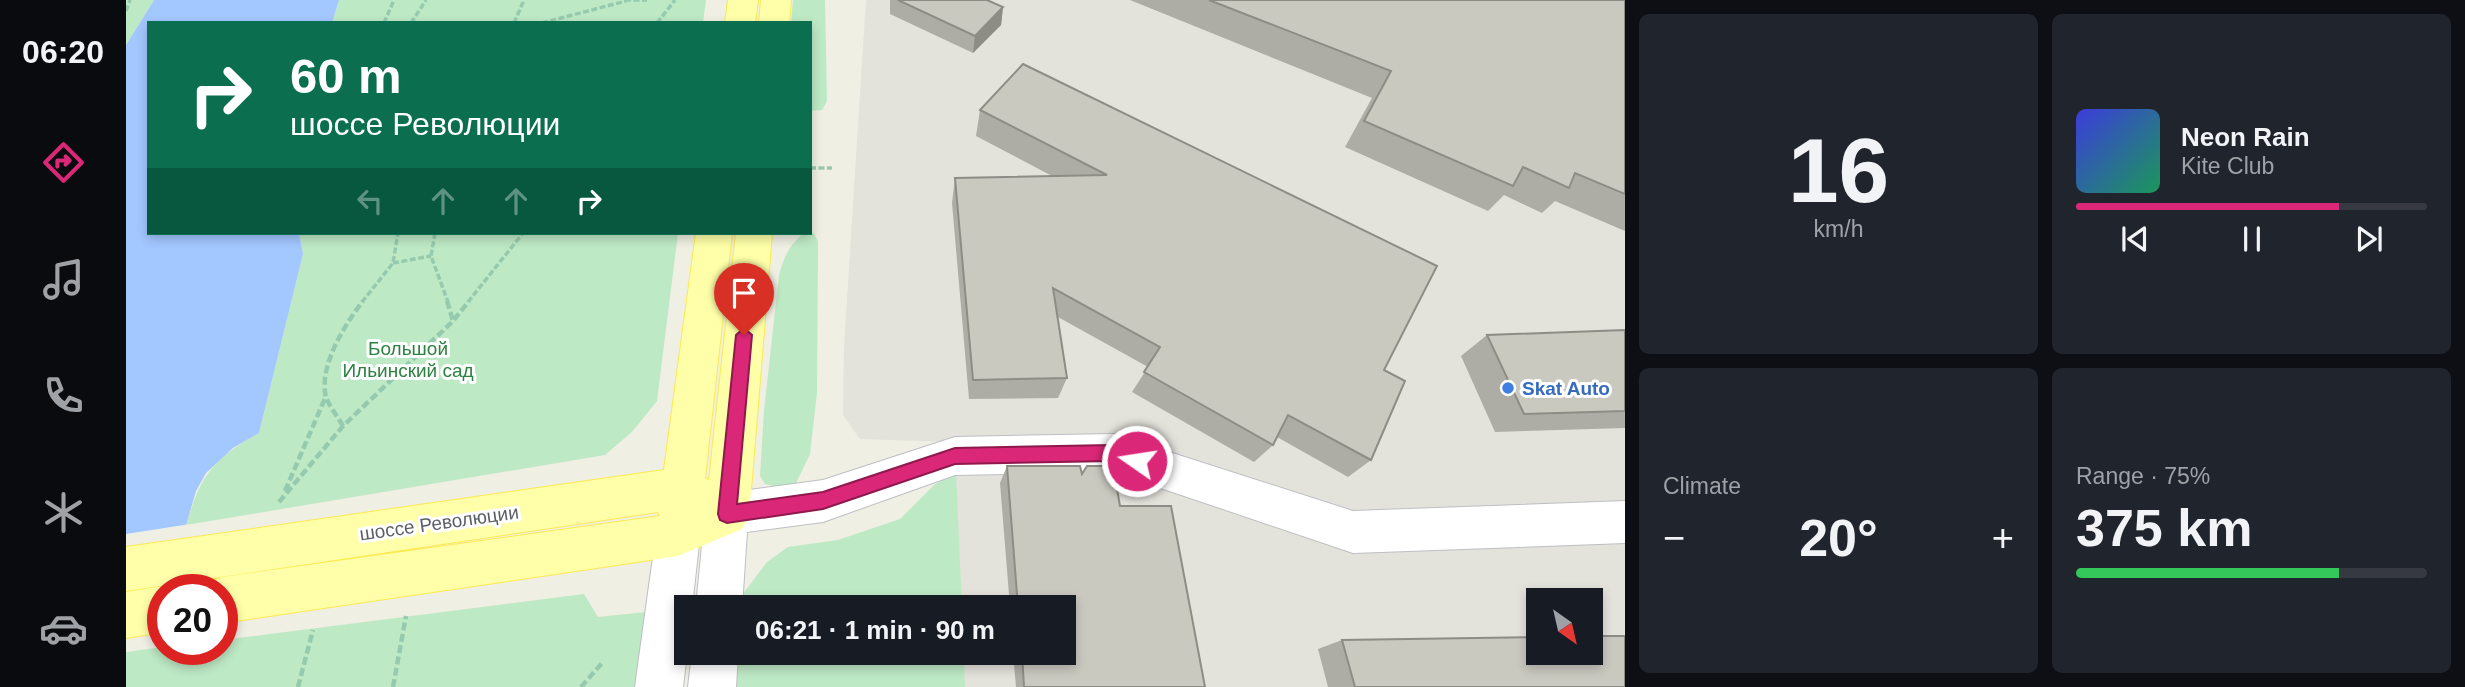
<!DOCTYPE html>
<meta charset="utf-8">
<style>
body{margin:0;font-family:Helvetica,sans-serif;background:#20242c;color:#f1f3f6;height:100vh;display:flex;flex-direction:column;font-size:26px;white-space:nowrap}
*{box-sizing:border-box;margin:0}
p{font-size:23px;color:#9ea1a6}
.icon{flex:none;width:38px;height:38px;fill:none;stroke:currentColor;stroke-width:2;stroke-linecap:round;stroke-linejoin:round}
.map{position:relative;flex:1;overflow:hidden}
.side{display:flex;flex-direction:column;gap:14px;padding:14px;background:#0d0f14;width:840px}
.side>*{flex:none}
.banner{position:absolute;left:21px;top:21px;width:665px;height:214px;border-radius:0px;box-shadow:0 4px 10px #0003;background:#0b6e4f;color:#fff;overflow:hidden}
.needle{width:46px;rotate:146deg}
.controls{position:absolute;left:1400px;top:588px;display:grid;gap:14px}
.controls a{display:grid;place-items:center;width:77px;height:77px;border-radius:0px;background:#171b24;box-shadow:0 4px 10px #0003;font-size:35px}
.speed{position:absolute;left:21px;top:574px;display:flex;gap:14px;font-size:35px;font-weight:700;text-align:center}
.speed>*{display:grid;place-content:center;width:91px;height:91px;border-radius:50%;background:#171b24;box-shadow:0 4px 10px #0003;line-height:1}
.speed .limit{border:10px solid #d22;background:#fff;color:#111}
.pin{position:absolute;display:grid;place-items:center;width:60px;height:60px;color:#fff;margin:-72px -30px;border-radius:50% 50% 50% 0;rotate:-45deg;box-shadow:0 0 7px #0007}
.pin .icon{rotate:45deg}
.me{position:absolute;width:77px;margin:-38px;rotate:283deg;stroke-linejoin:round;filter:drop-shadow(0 0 5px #0008)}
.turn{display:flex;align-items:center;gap:24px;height:147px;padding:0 28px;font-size:32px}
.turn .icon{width:91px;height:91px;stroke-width:2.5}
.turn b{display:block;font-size:49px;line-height:60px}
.lanes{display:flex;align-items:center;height:66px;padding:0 28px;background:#0003;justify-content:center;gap:35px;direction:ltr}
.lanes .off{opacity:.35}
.big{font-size:52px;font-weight:700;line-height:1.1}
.side .tile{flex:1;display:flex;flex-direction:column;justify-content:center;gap:10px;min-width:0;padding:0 24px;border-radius:10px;background:#20242c}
.side .dial{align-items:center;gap:0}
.dial b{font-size:91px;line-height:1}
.song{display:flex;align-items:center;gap:21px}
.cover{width:84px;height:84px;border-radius:10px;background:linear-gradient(135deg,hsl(240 70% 55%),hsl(150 70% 35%))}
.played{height:7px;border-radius:4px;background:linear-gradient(90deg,#db2777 75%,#363941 75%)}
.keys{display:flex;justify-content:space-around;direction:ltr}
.heat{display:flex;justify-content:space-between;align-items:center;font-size:38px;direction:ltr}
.charge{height:10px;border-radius:5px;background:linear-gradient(90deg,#34c759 75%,#363941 0)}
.side .tiles{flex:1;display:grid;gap:14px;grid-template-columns:repeat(2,1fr)}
.trip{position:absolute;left:548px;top:595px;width:402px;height:70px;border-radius:0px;background:#171b24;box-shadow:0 4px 10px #0003;font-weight:700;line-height:70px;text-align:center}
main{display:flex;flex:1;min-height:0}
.menu{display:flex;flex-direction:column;width:126px;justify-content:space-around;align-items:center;background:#090b0e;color:#9ea1a6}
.menu .icon{width:49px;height:49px}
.menu .on{color:#db2777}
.menu b{font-size:32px;color:#f1f3f6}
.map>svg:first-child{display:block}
.industrial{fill:#e3e2db;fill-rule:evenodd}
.green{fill:#bee9c5}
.water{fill:#a3c7ff}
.pier{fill:#efefe3}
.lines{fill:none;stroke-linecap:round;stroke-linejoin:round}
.minor-casing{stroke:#bdbfc5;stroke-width:2}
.major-casing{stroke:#fcea50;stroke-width:2}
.path-far1{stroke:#96caae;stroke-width:3.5;stroke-dasharray:6 2.5;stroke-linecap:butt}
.path{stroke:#96caae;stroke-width:4.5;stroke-dasharray:8 3.5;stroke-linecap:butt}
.minor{fill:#fff;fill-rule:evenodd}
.major{fill:#feffa8;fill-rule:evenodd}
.wall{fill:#aeada5}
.shaded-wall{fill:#8d8d86}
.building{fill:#cac9c0;stroke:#8d8d86;stroke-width:2}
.route{fill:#db2777;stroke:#8e194d;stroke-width:2}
.shop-dot{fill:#3f7fe0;stroke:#fff;stroke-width:2.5}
.labels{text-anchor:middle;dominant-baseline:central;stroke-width:6;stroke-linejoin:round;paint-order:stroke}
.park-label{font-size:19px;fill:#2e8241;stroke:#fff}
.shop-label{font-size:19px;font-weight:bold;fill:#366cbe;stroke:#fff;text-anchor:start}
.street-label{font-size:19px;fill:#5b5e65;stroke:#fff}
</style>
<main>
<nav class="menu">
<b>06:20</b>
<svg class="icon on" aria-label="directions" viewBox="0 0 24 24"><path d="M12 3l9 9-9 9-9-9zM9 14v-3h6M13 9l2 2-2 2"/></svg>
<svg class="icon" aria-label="music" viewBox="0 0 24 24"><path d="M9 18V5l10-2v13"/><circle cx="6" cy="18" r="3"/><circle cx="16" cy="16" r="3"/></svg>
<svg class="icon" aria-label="phone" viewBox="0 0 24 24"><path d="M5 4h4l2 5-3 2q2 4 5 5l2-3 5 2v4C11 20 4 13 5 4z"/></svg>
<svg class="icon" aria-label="climate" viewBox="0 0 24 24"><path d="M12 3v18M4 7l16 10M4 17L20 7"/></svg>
<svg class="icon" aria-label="car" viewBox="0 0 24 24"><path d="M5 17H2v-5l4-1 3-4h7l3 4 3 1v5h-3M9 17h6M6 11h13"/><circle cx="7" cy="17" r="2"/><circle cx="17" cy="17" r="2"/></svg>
</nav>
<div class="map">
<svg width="1499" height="687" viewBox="0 0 1499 687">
<rect width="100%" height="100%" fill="#efefe3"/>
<path class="industrial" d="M 740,0 L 1499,0 L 1499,687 L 839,687 L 838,653 L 938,653 L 938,607 L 836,607 L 828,442 L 734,439 L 717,415 L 718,347 ZM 1412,600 L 1465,600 L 1465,653 L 1412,653 Z"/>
<g class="green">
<path d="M 0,0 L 28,0 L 0,45 Z"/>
<path d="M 213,0 L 580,0 L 577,23 L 206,23 Z"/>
<path d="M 667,0 L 699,0 L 701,101 L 696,110 L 684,111 L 684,23 L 665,23 Z"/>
<path d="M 173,233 L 552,233 L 531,401 L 506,432 L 479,455 L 60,525 C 75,474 87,459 133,433 L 177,254 Z"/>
<path d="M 678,233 L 688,233 L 692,242 L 691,393 L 684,454 L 670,483 L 653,487 L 639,484 L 634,476 L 638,411 L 653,275 C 658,257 663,245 678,233 Z"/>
<path d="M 830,472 L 836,607 L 615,607 L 616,595 L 641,562 L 662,547 L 712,540 L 774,519 L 808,485 Z"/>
<path d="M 458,594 L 472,617 L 520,612 L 509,687 L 0,687 L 0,652 L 37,647 L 96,649 L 96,640 Z"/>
<path d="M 612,653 L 838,653 L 839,687 L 610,687 Z"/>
</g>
<path class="water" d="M 28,0 L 213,0 L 206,23 L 23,23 L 23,233 L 173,233 L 177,254 L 133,433 L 107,448 L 80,473 L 70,491 L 60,525 L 0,652 L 0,45 Z"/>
<path class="pier" d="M 64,524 L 4,651 L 0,652 L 0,534 Z"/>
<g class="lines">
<g class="minor-casing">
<g id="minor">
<path d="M 987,434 L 1227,511 L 1499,501 L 1499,543 L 1227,553 L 987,472 L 829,475 L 697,522 L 621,532 L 616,607 L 570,607 L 579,514 L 586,499 L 601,493 L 697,480 L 829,437 Z"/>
<path d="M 552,514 L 567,520 L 574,535 L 566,607 L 560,607 L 561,653 L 557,687 L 509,687 L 530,535 L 537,520 Z"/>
<path d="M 566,653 L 612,653 L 610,687 L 562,687 Z"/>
</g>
</g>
<g class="major-casing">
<g id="major">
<path d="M 602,0 L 632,0 L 629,23 L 599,23 Z"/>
<path d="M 635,0 L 665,0 L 663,23 L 633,23 Z"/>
<path d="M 570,233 L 606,233 L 579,478 L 583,480 L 610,233 L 646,233 L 623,514 L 616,529 L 552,556 L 96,623 L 96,590 L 78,590 L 80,584 L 96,577 L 534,516 L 532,512 L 0,591 L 0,547 L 538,470 Z"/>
<path d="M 37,586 L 46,590 L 37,590 L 37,632 L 0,638 L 0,592 Z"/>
</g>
</g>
<g class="path-far1">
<path d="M 499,0 L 521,0"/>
<path d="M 0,11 L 4,0"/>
<path d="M 258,23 L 268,0"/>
<path d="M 285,23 L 300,0"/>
<path d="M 388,23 L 398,0"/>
<path d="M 416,23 L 500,1"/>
<path d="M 531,23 L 549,0"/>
<path d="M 684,168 L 706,168"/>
<path d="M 309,233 L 305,256 L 322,302"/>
<path d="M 267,263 L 305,256"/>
<path d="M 236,302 L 267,263 L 272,233"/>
<path d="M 342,302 L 397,233"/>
</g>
<g class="path">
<path d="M 321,301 L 327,321"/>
<path d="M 217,426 C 212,417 203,406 200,397 C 192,366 220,323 237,301"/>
<path d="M 159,491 L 200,396"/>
<path d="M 153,502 L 217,426 L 327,321 L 343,301"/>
<path d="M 172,687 L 187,630"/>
<path d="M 267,687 L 280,616"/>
<path d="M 455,687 L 477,662"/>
</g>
<use href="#minor" class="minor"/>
<use href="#major" class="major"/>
</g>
<g class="wall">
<path d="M 764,0 L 861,0 L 877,7 L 875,25 L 847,53 L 764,14 Z"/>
<path d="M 1004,0 L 1499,0 L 1499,231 L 1429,201 L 1416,213 L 1378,195 L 1362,211 L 1219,147 L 1246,98 Z"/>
<path d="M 897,64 L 1258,370 L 1245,460 L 1222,477 L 1151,437 L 1147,445 L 1128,462 L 1006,392 L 1022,367 L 932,317 L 941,378 L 932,398 L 843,399 L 826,203 L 829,178 L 926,176 L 850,136 L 854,110 Z"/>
<path d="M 1499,330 L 1499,428 L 1369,432 L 1335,356 L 1361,335 Z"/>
<path d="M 881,466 L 994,506 L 1079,687 L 890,687 L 887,653 L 938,653 L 938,607 L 884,607 L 874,483 Z"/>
<path d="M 1216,640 L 1499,687 L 1202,687 L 1192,649 Z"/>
</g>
<path class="shaded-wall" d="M 877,7 L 875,25 L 847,53 L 849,36 Z"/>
<g class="building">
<path d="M 772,0 L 861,0 L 877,7 L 849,36 Z"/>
<path d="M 1083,0 L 1499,0 L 1499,194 L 1449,173 L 1443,188 L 1397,167 L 1387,186 L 1238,121 L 1265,71 Z"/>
<path d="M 897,64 L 1311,266 L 1258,370 L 1279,381 L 1245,460 L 1162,415 L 1147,445 L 1018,372 L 1034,347 L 927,288 L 941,378 L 847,380 L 829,178 L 981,175 L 854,110 Z"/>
<path d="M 1499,330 L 1499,411 L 1398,414 L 1361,335 Z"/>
<path d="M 881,466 L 954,466 L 956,474 L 961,466 L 987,466 L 994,506 L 1045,506 L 1079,687 L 898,687 L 896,653 L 938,653 L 938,607 L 892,607 Z"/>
<path d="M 1465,636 L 1499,636 L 1499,687 L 1229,687 L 1216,640 L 1412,637 L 1412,653 L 1465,653 Z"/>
</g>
<path class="route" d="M 618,328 L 626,335 L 611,504 L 697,492 L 829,448 L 987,445 L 1017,455 L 1019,461 L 1011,469 L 987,461 L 829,464 L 697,509 L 601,523 L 594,520 L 592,514 L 610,335 Z"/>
<circle class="shop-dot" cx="1382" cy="388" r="7"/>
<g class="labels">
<g class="park-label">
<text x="282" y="348">Большой<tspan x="282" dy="22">Ильинский сад</tspan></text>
</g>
<g class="shop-label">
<text x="1396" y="388">Skat Auto</text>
</g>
<g class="street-label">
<text transform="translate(313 523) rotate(-8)">шоссе Революции</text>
</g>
</g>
</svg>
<div class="controls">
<a><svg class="needle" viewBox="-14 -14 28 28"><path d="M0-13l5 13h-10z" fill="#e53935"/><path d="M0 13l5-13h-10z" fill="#9ea1a6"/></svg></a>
</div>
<div class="speed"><div class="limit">20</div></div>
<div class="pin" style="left:618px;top:335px;background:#d93025"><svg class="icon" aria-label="arrive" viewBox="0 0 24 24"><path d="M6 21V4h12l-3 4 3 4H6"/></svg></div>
<svg class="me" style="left:1011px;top:461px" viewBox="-20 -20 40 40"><circle r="17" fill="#db2777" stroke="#fff" stroke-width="3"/><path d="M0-11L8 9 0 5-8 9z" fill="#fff"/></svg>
<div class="trip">06:21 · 1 min · 90 m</div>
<div class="banner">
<div class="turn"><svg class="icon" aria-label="right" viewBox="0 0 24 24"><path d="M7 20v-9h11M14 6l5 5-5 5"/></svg><div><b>60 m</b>шоссе Революции</div></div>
<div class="lanes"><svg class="icon off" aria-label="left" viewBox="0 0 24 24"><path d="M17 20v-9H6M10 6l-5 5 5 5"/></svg><svg class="icon off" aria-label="ahead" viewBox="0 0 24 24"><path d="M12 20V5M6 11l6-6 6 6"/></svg><svg class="icon off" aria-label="ahead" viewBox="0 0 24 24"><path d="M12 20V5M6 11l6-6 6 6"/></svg><svg class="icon" aria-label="right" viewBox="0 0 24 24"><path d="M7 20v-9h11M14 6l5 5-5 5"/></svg></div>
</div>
</div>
<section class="side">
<div class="tiles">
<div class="tile dial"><b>16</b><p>km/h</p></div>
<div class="tile">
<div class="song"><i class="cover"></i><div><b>Neon Rain</b><p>Kite Club</p></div></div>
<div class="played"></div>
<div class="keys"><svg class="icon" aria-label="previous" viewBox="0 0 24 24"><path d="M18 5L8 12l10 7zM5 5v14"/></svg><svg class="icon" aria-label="pause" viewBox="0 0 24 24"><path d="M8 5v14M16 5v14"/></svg><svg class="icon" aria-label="next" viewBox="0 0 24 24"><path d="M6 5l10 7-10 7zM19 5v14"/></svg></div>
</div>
<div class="tile"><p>Climate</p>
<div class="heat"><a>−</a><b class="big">20°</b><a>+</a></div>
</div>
<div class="tile"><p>Range · 75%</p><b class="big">375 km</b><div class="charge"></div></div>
</div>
</section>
</main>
